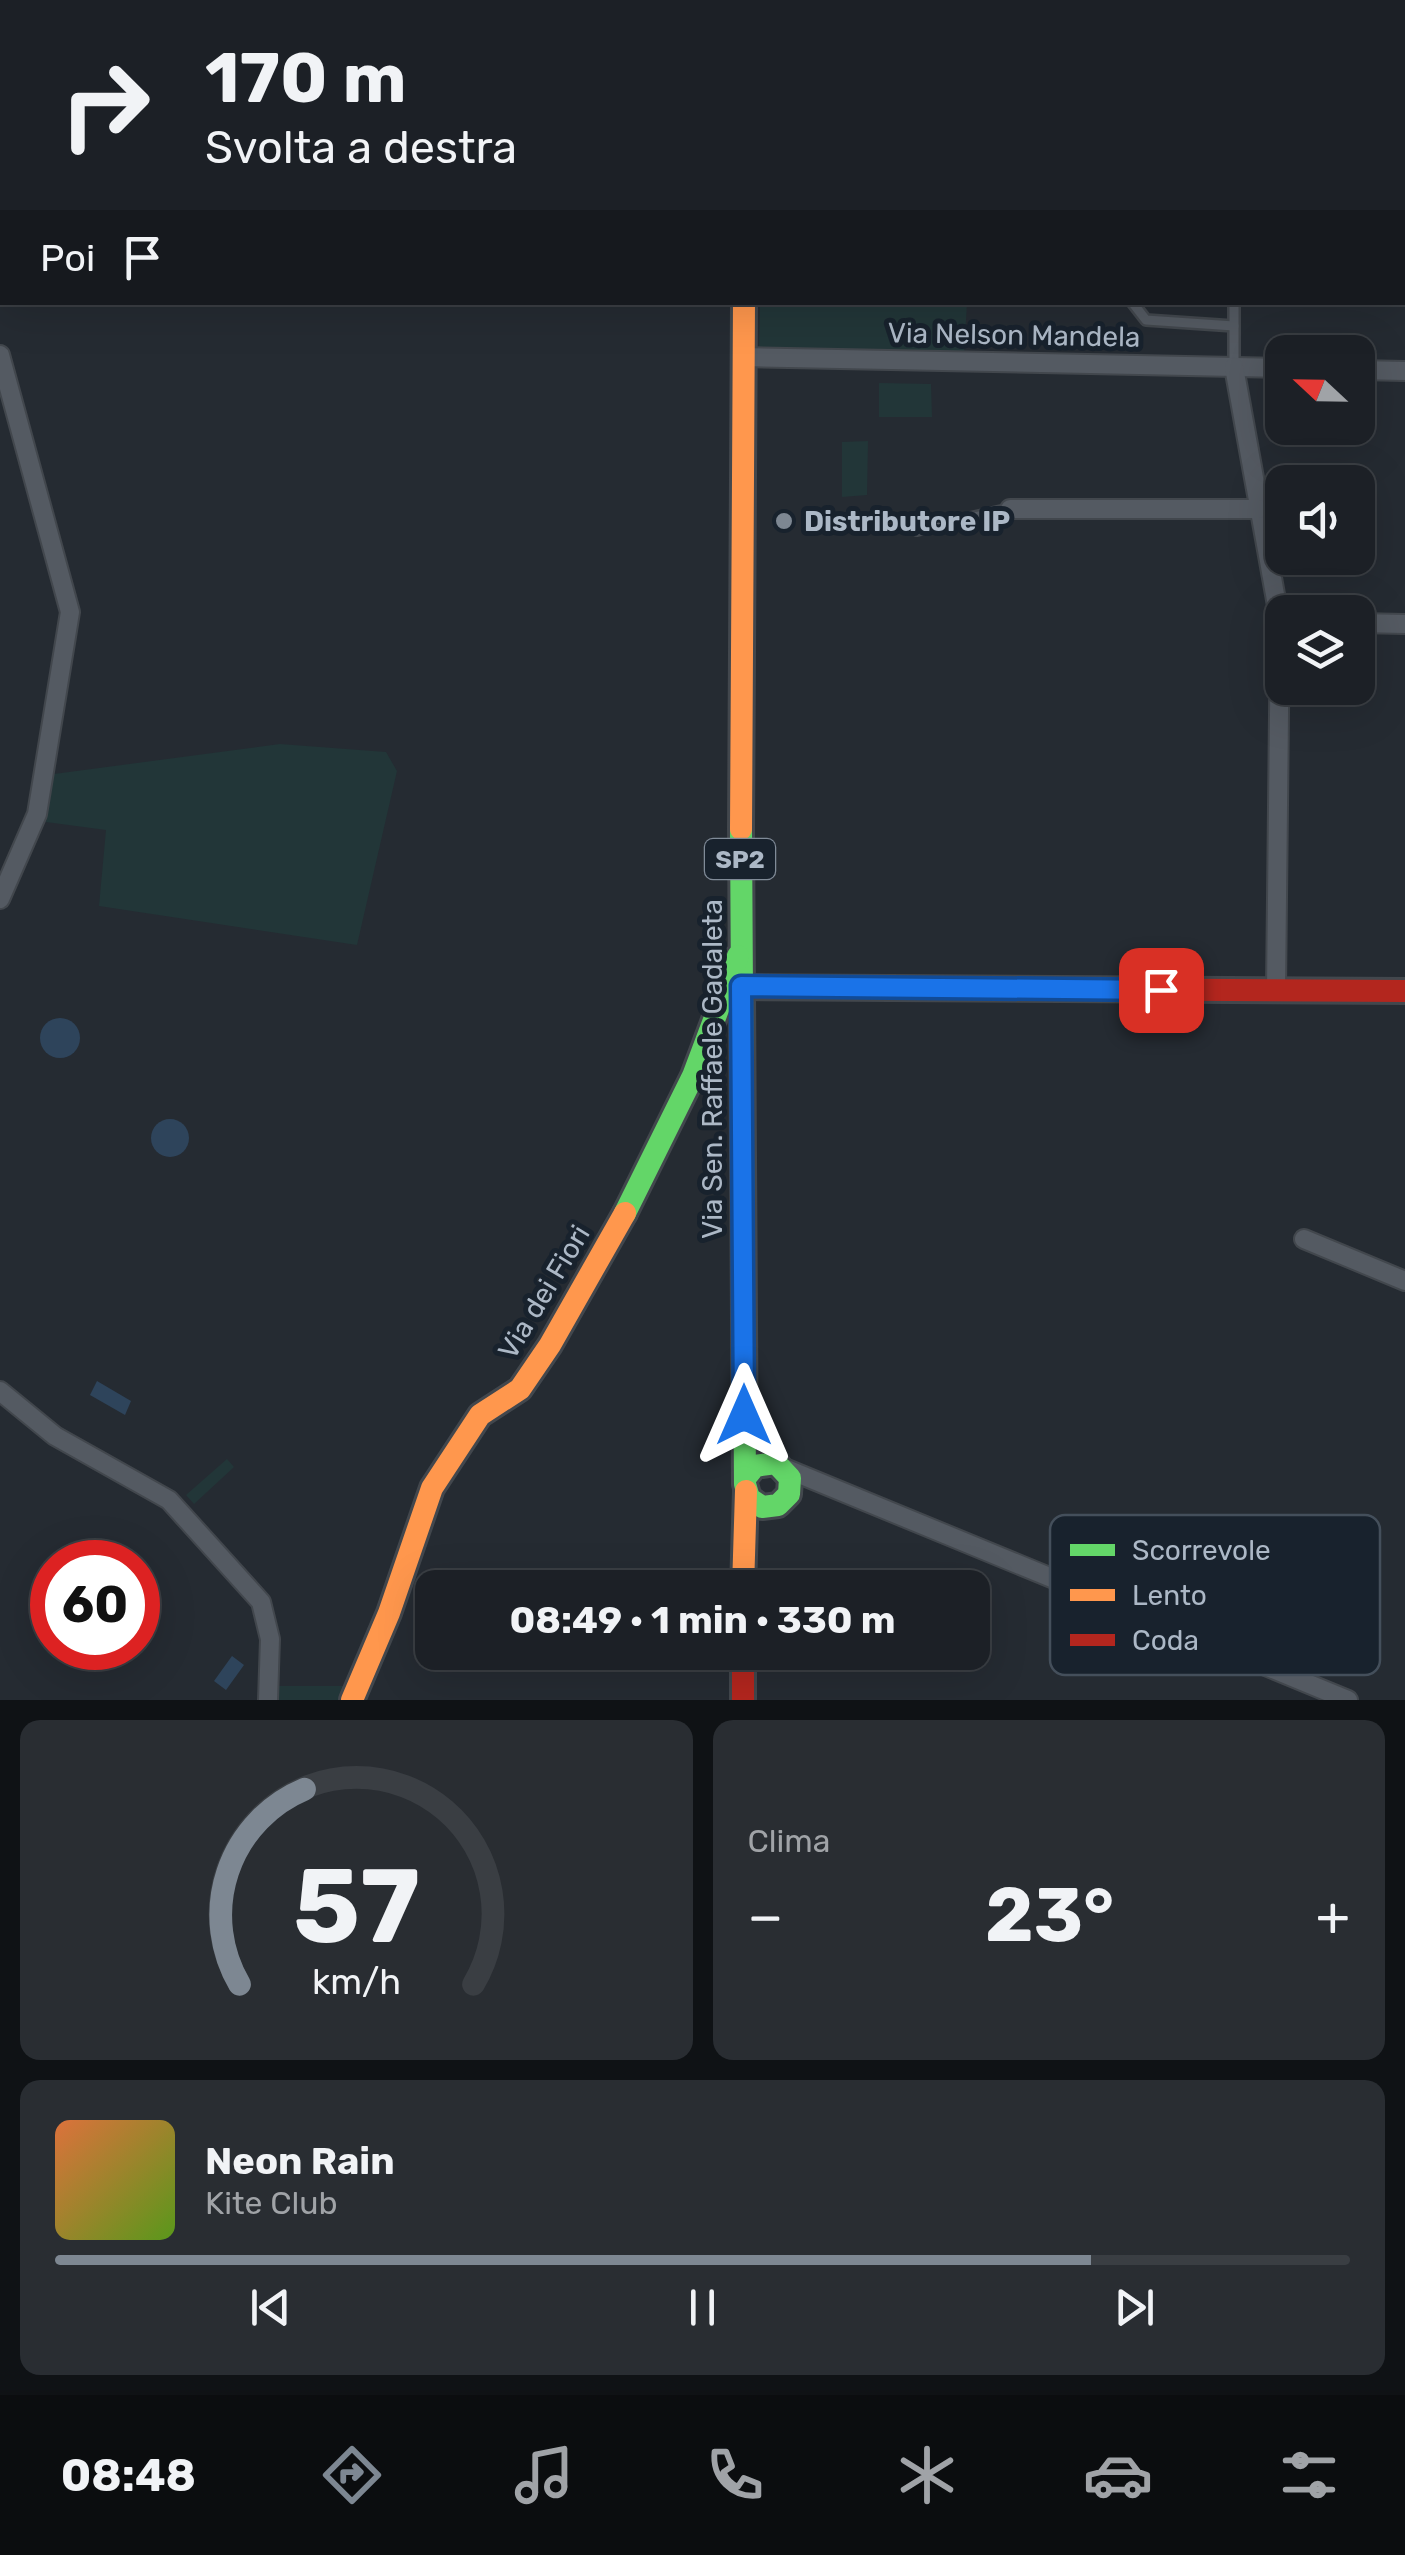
<!DOCTYPE html>
<html lang="it">
<meta charset="utf-8">
<style>
body{margin:0;font-family:Rubik,sans-serif;background:#292d32;color:#f1f3f6;height:100vh;display:flex;flex-direction:column;font-size:38px;white-space:nowrap}
*{box-sizing:border-box;margin:0}
p{font-size:32px;color:#a0a3a7}
.icon{flex:none;width:55px;height:55px;fill:none;stroke:currentColor;stroke-width:2;stroke-linecap:round;stroke-linejoin:round}
.map{position:relative;height:1700px;overflow:hidden}
.drawer{display:flex;flex-direction:column;gap:20px;padding:20px;background:#0f1215;flex:1}
.drawer>*{flex:none}
.hud{position:absolute;left:0px;top:0px;width:1405px;height:305px;box-shadow:0 10px 40px #0002,0 0 0 2px #3a3e43;background:#1c2026;color:#f1f3f6;overflow:hidden}
.needle{width:65px;rotate:292deg}
.tools{position:absolute;left:1265px;top:335px;display:grid;gap:20px}
.tools a{display:grid;place-items:center;width:110px;height:110px;border-radius:20px;background:#1c2026;box-shadow:0 10px 40px #0002,0 0 0 2px #3a3e43;font-size:50px}
.speed{position:absolute;left:30px;top:1540px;display:flex;gap:20px;font-size:50px;font-weight:700;text-align:center}
.speed>*{display:grid;place-content:center;width:130px;height:130px;border-radius:50%;background:#1c2026;box-shadow:0 10px 40px #0002,0 0 0 2px #3a3e43;line-height:1}
.speed .limit{border:15px solid #d22;background:#fff;color:#111}
.pin{position:absolute;display:grid;place-items:center;width:85px;height:85px;color:#fff;margin:-42px;border-radius:20px;box-shadow:0 5px 15px #0006}
.me{position:absolute;width:110px;margin:-55px;rotate:0deg;stroke-linejoin:round;filter:drop-shadow(0 0 8px #0008)}
.turn{display:flex;align-items:center;gap:35px;height:210px;padding:0 40px;font-size:45px}
.turn .icon{width:130px;height:130px;stroke-width:2.5}
.turn b{display:block;font-size:70px;line-height:85px}
.then{display:flex;align-items:center;height:95px;padding:0 40px;background:#0003;gap:20px;font-size:38px}
.big{font-size:75px;font-weight:700;line-height:1.1}
.drawer .card{flex:1;display:flex;flex-direction:column;justify-content:center;gap:15px;min-width:0;padding:0 35px;border-radius:20px;background:#292d32}
.drawer .dial{align-items:center;gap:0}
.dial svg{height:260px;overflow:visible;fill:none;stroke:#3a3e43;stroke-width:7;stroke-linecap:round;text-anchor:middle}
.dial text{fill:#f1f3f6;stroke:none}
.song{display:flex;align-items:center;gap:30px}
.cover{width:120px;height:120px;border-radius:15px;background:linear-gradient(135deg,hsl(20 70% 55%),hsl(90 70% 35%))}
.played{height:10px;border-radius:5px;background:linear-gradient(90deg,#7d8792 80%,#3a3e43 80%)}
.keys{display:flex;justify-content:space-around;direction:ltr}
.heat{display:flex;justify-content:space-between;align-items:center;font-size:55px;direction:ltr}
.drawer .tiles{flex:1;display:grid;gap:20px;grid-template-columns:1fr 1fr}
.card:last-child{grid-column:span 2}
.trip{position:absolute;left:415px;top:1570px;width:575px;height:100px;border-radius:20px;background:#1c2026;box-shadow:0 10px 40px #0002,0 0 0 2px #3a3e43;font-weight:700;line-height:100px;text-align:center}
.tab-bar{display:flex;height:160px;justify-content:space-around;align-items:center;background:#0b0d0f;color:#a0a3a7}
.tab-bar .icon{width:70px;height:70px}
.tab-bar .selected{color:#7d8792}
.tab-bar b{font-size:45px;color:#f1f3f6}
.map>svg:first-child{display:block}
.green{fill:#223638}
.water{fill:#2e445b}
.lines{fill:none;stroke-linecap:round;stroke-linejoin:round}
.lane-casing{stroke:#42474d;stroke-width:14}
.street-casing{stroke:#42474d;stroke-width:22}
.fast-casing{stroke:#42474d;stroke-width:28}
.slow-casing{stroke:#42474d;stroke-width:28}
.jam-casing{stroke:#42474d;stroke-width:28}
.lane{stroke:#545a62;stroke-width:9}
.street{stroke:#545a62;stroke-width:18}
.fast{stroke:#63d668;stroke-width:22}
.slow{stroke:#ff974d;stroke-width:22}
.jam{stroke:#b3261e;stroke-width:22}
.route-casing{stroke:#114b97;stroke-width:25}
.route{stroke:#1a73e8;stroke-width:18}
.poi-dot{fill:#7d8792;stroke:#18222d;stroke-width:4}
.labels{text-anchor:middle;dominant-baseline:central;stroke-width:10;stroke-linejoin:round;paint-order:stroke}
.shield{fill:#18222d;stroke:#808b98;stroke-width:2.5}
.shield-label{font-size:25px;font-weight:bold;fill:#acb8c6}
.street-label{font-size:28px;fill:#acb8c6;stroke:#18222d}
.poi-label{font-size:28px;font-weight:bold;fill:#acb8c6;stroke:#18222d;text-anchor:start}
.key{fill:#18222d;stroke:#444f5b;stroke-width:2.5}
.key-label{font-size:28px;fill:#acb8c6}
</style>
<div class="map">
<svg width="1405" height="1700" viewBox="0 0 1405 1700">
<rect width="100%" height="100%" fill="#252b32"/>
<g class="green">
<path d="M 760,303 L 967,303 L 964,354 L 759,347 Z"/>
<path d="M 879,383 L 931,384 L 932,417 L 879,417 Z"/>
<path d="M 868,441 L 867,495 L 842,497 L 842,442 Z"/>
<path d="M 280,744 L 386,752 L 397,771 L 357,945 L 99,906 L 106,830 L 46,822 L 54,774 Z"/>
<path d="M 227,1459 L 234,1467 L 194,1504 L 186,1495 Z"/>
<path d="M 275,1686 L 345,1686 L 341,1700 L 274,1700 Z"/>
</g>
<g class="water">
<circle cx="60" cy="1038" r="20"/>
<circle cx="170" cy="1138" r="19"/>
<path d="M 97,1381 L 131,1401 L 125,1415 L 90,1395 Z"/>
<path d="M 232,1656 L 244,1665 L 226,1690 L 214,1681 Z"/>
</g>
<g class="lines">
<g class="lane-casing">
<g id="lane">
<path d="M 1132,302 L 1146,320 L 1234,326"/>
<path d="M 1234,367 L 1234,302"/>
<path d="M 917,530 L 1010,509"/>
</g>
</g>
<g class="street-casing">
<g id="street">
<path d="M 1402,126 L 1405,126"/>
<path d="M 0,355 L 70,612 L 37,814 L 0,899"/>
<path d="M 743,357 L 1282,368"/>
<path d="M 1234,367 L 1280,622 L 1276,990"/>
<path d="M 1358,370 L 1405,371"/>
<path d="M 1010,509 L 1259,509"/>
<path d="M 1358,623 L 1405,624"/>
<path d="M 1304,1239 L 1405,1281"/>
<path d="M 0,1391 L 55,1436 L 169,1500 L 261,1602 L 270,1639 L 268,1700"/>
<path d="M 782,1467 L 1348,1700"/>
</g>
</g>
<g class="fast-casing">
<g id="fast">
<path d="M 746,0 L 746,2"/>
<path d="M 741,829 L 745,1484 L 749,1498 L 762,1507 L 778,1505 L 789,1494 L 790,1478 L 776,1463 L 755,1466 L 746,1477"/>
<path d="M 625,1213 L 693,1076 L 738,956"/>
</g>
</g>
<g class="slow-casing">
<g id="slow">
<path d="M 741,829 L 744,302"/>
<path d="M 743,1588 L 746,1491"/>
<path d="M 352,1700 L 389,1613 L 432,1488 L 480,1415 L 520,1389 L 550,1345 L 625,1213"/>
</g>
</g>
<g class="jam-casing">
<g id="jam">
<path d="M 741,987 L 1405,991"/>
<path d="M 743,1652 L 743,1700"/>
</g>
</g>
<use href="#lane" class="lane"/>
<use href="#street" class="street"/>
<use href="#fast" class="fast"/>
<use href="#slow" class="slow"/>
<use href="#jam" class="jam"/>
</g>
<g class="lines">
<g class="route-casing">
<path id="route" d="M 744,1415 L 741,986 L 1161,990"/>
</g>
<use href="#route" class="route"/>
</g>
<circle class="poi-dot" cx="784" cy="521" r="10"/>
<g class="labels">
<rect class="shield" x="705" y="839" width="70" height="40" rx="8"/>
<g class="shield-label">
<text x="740" y="859">SP2</text>
</g>
<g class="street-label">
<text transform="translate(1014 335) rotate(1)">Via Nelson Mandela</text>
<text transform="translate(712 1069) rotate(-90)">Via Sen. Raffaele Gadaleta</text>
<text transform="translate(544 1292) rotate(-59)">Via dei Fiori</text>
</g>
<g class="poi-label">
<text x="804" y="521">Distributore IP</text>
</g>
</g>
<rect x="1050" y="1515" width="330" height="160" rx="15" class="key"/>
<rect x="1070" y="1544" width="45" height="12" fill="#63d668"/>
<rect x="1070" y="1589" width="45" height="12" fill="#ff974d"/>
<rect x="1070" y="1634" width="45" height="12" fill="#b3261e"/>
<g class="key-label">
<text x="1132" y="1560">Scorrevole</text>
<text x="1132" y="1605">Lento</text>
<text x="1132" y="1650">Coda</text>
</g>
</svg>
<div class="tools">
<a><svg class="needle" viewBox="-14 -14 28 28"><path d="M0-13l5 13h-10z" fill="#e53935"/><path d="M0 13l5-13h-10z" fill="#a0a3a7"/></svg></a>
<a><svg class="icon" aria-label="sound" viewBox="0 0 24 24"><path d="M4 9h4l5-4v14l-5-4H4zM17 9q2 3 0 6"/></svg></a>
<a><svg class="icon" aria-label="layers" viewBox="0 0 24 24"><path d="M12 4l9 5-9 5-9-5zM3 14l9 5 9-5"/></svg></a>
</div>
<div class="speed"><div class="limit">60</div></div>
<div class="pin" style="left:1161px;top:990px;background:#d93025"><svg class="icon" aria-label="arrive" viewBox="0 0 24 24"><path d="M6 21V4h12l-3 4 3 4H6"/></svg></div>
<svg class="me" style="left:744px;top:1415px" viewBox="-20 -20 40 40"><path d="M0-17L14 15 0 8-14 15z" fill="#1a73e8" stroke="#fff" stroke-width="4"/></svg>
<div class="trip">08:49 · 1 min · 330 m</div>
<div class="hud">
<div class="turn"><svg class="icon" aria-label="right" viewBox="0 0 24 24"><path d="M7 20v-9h11M14 6l5 5-5 5"/></svg><div><b>170 m</b>Svolta a destra</div></div>
<div class="then">Poi<svg class="icon" aria-label="arrive" viewBox="0 0 24 24"><path d="M6 21V4h12l-3 4 3 4H6"/></svg></div>
</div>
</div>
<section class="drawer">
<div class="tiles">
<div class="card dial"><svg viewBox="0 0 100 80">
<path d="M14 69A42 42 0 1 1 86 69"/>
<path d="M14 69A42 42 0 0 1 34 9" stroke="#7d8792"/>
<text x="50" y="56" font-size="32" font-weight="700">57</text>
<text x="50" y="72" font-size="11">km/h</text>
</svg></div>
<div class="card"><p>Clima</p>
<div class="heat"><a>−</a><b class="big">23°</b><a>+</a></div>
</div>
<div class="card">
<div class="song"><i class="cover"></i><div><b>Neon Rain</b><p>Kite Club</p></div></div>
<div class="played"></div>
<div class="keys"><svg class="icon" aria-label="previous" viewBox="0 0 24 24"><path d="M18 5L8 12l10 7zM5 5v14"/></svg><svg class="icon" aria-label="pause" viewBox="0 0 24 24"><path d="M8 5v14M16 5v14"/></svg><svg class="icon" aria-label="next" viewBox="0 0 24 24"><path d="M6 5l10 7-10 7zM19 5v14"/></svg></div>
</div>
</div>
</section>
<nav class="tab-bar">
<b>08:48</b>
<svg class="icon selected" aria-label="directions" viewBox="0 0 24 24"><path d="M12 3l9 9-9 9-9-9zM9 14v-3h6M13 9l2 2-2 2"/></svg>
<svg class="icon" aria-label="music" viewBox="0 0 24 24"><path d="M9 18V5l10-2v13"/><circle cx="6" cy="18" r="3"/><circle cx="16" cy="16" r="3"/></svg>
<svg class="icon" aria-label="phone" viewBox="0 0 24 24"><path d="M5 4h4l2 5-3 2q2 4 5 5l2-3 5 2v4C11 20 4 13 5 4z"/></svg>
<svg class="icon" aria-label="climate" viewBox="0 0 24 24"><path d="M12 3v18M4 7l16 10M4 17L20 7"/></svg>
<svg class="icon" aria-label="car" viewBox="0 0 24 24"><path d="M5 17H2v-5l4-1 3-4h7l3 4 3 1v5h-3M9 17h6M6 11h13"/><circle cx="7" cy="17" r="2"/><circle cx="17" cy="17" r="2"/></svg>
<svg class="icon" aria-label="filters" viewBox="0 0 24 24"><path d="M4 7h16M4 17h16"/><circle cx="9" cy="7" r="2"/><circle cx="15" cy="17" r="2"/></svg>
</nav>
